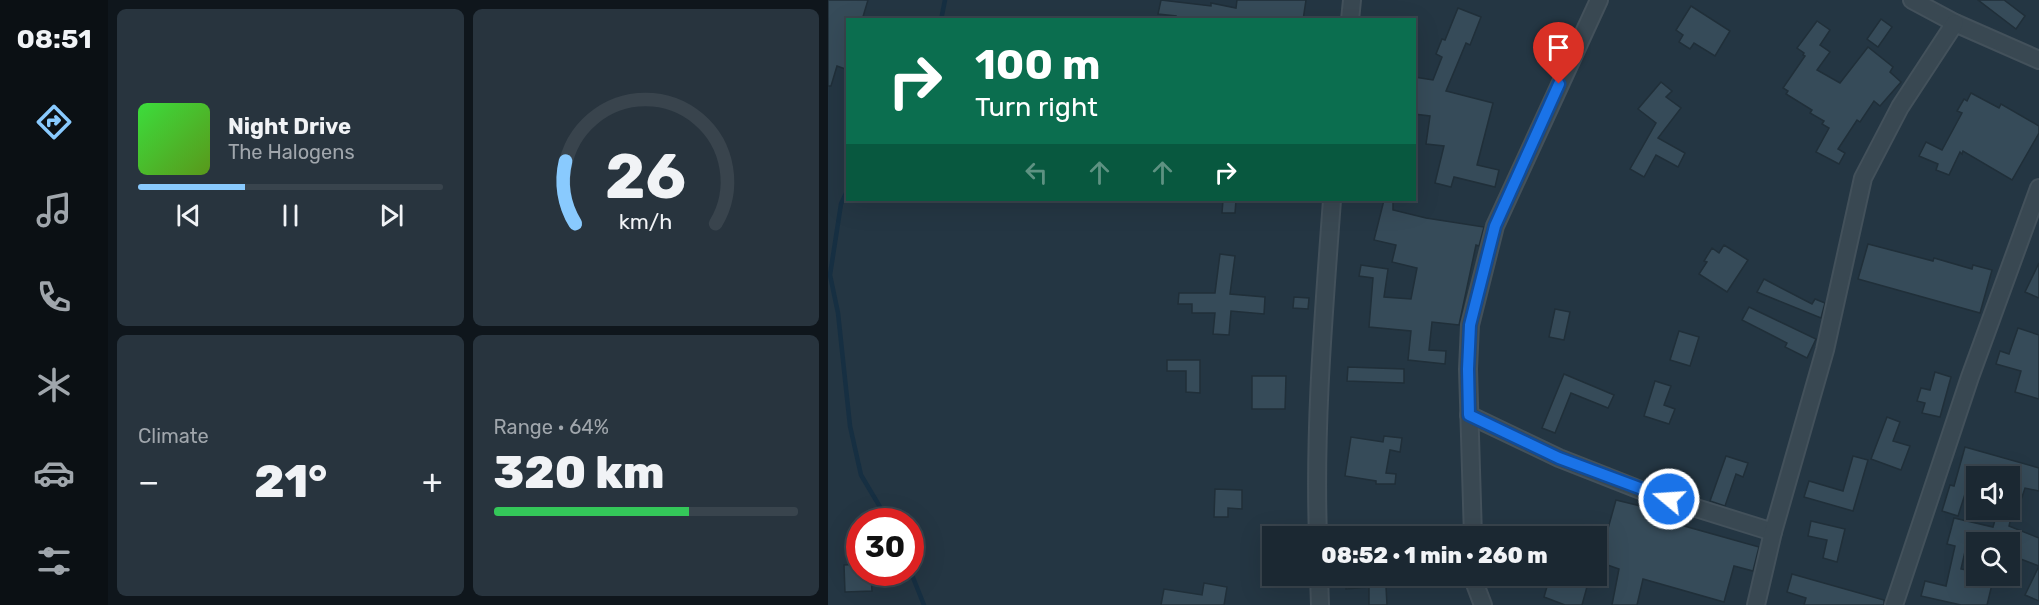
<!DOCTYPE html>
<meta charset="utf-8">
<style>
body{margin:0;font-family:Rubik,sans-serif;background:#28343e;color:#f1f3f6;height:100vh;display:flex;flex-direction:column;font-size:22px;white-space:nowrap}
*{box-sizing:border-box;margin:0}
p{font-size:20px;color:#a0a6ac}
.icon{flex:none;width:33px;height:33px;fill:none;stroke:currentColor;stroke-width:2;stroke-linecap:round;stroke-linejoin:round}
.map{position:relative;flex:1;overflow:hidden}
.side{display:flex;flex-direction:column;gap:9px;padding:9px;background:#0f161c;width:720px}
.side>*{flex:none}
.guide{position:absolute;left:18px;top:18px;width:570px;height:183px;border-radius:0px;box-shadow:0 6px 24px #0002,0 0 0 2px #39444d;background:#0b6e4f;color:#fff;overflow:hidden}
.controls{position:absolute;left:1138px;top:466px;display:grid;gap:12px}
.controls a{display:grid;place-items:center;width:54px;height:54px;border-radius:0px;background:#1b2832;box-shadow:0 6px 24px #0002,0 0 0 2px #39444d;font-size:30px}
.speed{position:absolute;left:18px;top:508px;display:flex;gap:12px;font-size:30px;font-weight:700;text-align:center}
.speed>*{display:grid;place-content:center;width:78px;height:78px;border-radius:50%;background:#1b2832;box-shadow:0 6px 24px #0002,0 0 0 2px #39444d;line-height:1}
.speed .limit{border:9px solid #d22;background:#fff;color:#111}
.pin{position:absolute;display:grid;place-items:center;width:51px;height:51px;color:#fff;margin:-62px -26px;border-radius:50% 50% 50% 0;rotate:-45deg;box-shadow:0 0 6px #0007}
.pin .icon{rotate:45deg}
.me{position:absolute;width:66px;margin:-33px;rotate:288deg;stroke-linejoin:round;filter:drop-shadow(0 0 4px #0008)}
.turn{display:flex;align-items:center;gap:21px;height:126px;padding:0 30px;font-size:27px}
.turn .icon{width:78px;height:78px;stroke-width:2.5}
.turn b{display:block;font-size:42px;line-height:51px}
.lanes{display:flex;align-items:center;height:57px;padding:0 30px;background:#0003;justify-content:center;gap:30px;direction:ltr}
.lanes .off{opacity:.35}
.big{font-size:45px;font-weight:800;line-height:1.1}
.side .widget{flex:1;display:flex;flex-direction:column;justify-content:center;gap:9px;min-width:0;padding:0 21px;border-radius:9px;background:#28343e}
.side .dial{align-items:center;gap:0}
.dial svg{height:156px;overflow:visible;fill:none;stroke:#39444d;stroke-width:7;stroke-linecap:round;text-anchor:middle}
.dial text{fill:#f1f3f6;stroke:none}
.song{display:flex;align-items:center;gap:18px}
.cover{width:72px;height:72px;border-radius:9px;background:linear-gradient(135deg,hsl(120 70% 55%),hsl(90 70% 35%))}
.played{height:6px;border-radius:3px;background:linear-gradient(90deg,#89cafe 35%,#39444d 35%)}
.keys{display:flex;justify-content:space-around;direction:ltr}
.heat{display:flex;justify-content:space-between;align-items:center;font-size:33px;direction:ltr}
.charge{height:9px;border-radius:4px;background:linear-gradient(90deg,#34c759 64%,#39444d 0)}
.side .tiles{flex:1;display:grid;gap:9px;grid-template-columns:repeat(2,1fr)}
.trip{position:absolute;left:434px;top:526px;width:345px;height:60px;border-radius:0px;background:#1b2832;box-shadow:0 6px 24px #0002,0 0 0 2px #39444d;font-weight:800;line-height:60px;text-align:center}
main{display:flex;flex:1;min-height:0}
.dock{display:flex;flex-direction:column;width:108px;justify-content:space-around;align-items:center;background:#0b1014;color:#a0a6ac}
.dock .icon{width:42px;height:42px}
.dock .selected{color:#89cafe}
.dock b{font-size:27px;color:#f1f3f6}
.map>svg:first-child{display:block}
.lines{fill:none;stroke-linecap:round;stroke-linejoin:round}
.stream{stroke:#162f42;stroke-width:4.5}
.building{fill:#364b59;stroke:#202f39;stroke-width:1.5}
.minor-casing{stroke:#43515b;stroke-width:20}
.minor{stroke:#394852;stroke-width:16}
.route-casing{stroke:#114b97;stroke-width:15}
.route{stroke:#1a73e8;stroke-width:10}
</style>
<main>
<nav class="dock">
<b>08:51</b>
<svg class="icon selected" aria-label="directions" viewBox="0 0 24 24"><path d="M12 3l9 9-9 9-9-9zM9 14v-3h6M13 9l2 2-2 2"/></svg>
<svg class="icon" aria-label="music" viewBox="0 0 24 24"><path d="M9 18V5l10-2v13"/><circle cx="6" cy="18" r="3"/><circle cx="16" cy="16" r="3"/></svg>
<svg class="icon" aria-label="phone" viewBox="0 0 24 24"><path d="M5 4h4l2 5-3 2q2 4 5 5l2-3 5 2v4C11 20 4 13 5 4z"/></svg>
<svg class="icon" aria-label="climate" viewBox="0 0 24 24"><path d="M12 3v18M4 7l16 10M4 17L20 7"/></svg>
<svg class="icon" aria-label="car" viewBox="0 0 24 24"><path d="M5 17H2v-5l4-1 3-4h7l3 4 3 1v5h-3M9 17h6M6 11h13"/><circle cx="7" cy="17" r="2"/><circle cx="17" cy="17" r="2"/></svg>
<svg class="icon" aria-label="filters" viewBox="0 0 24 24"><path d="M4 7h16M4 17h16"/><circle cx="9" cy="7" r="2"/><circle cx="15" cy="17" r="2"/></svg>
</nav>
<section class="side">
<div class="tiles">
<div class="widget">
<div class="song"><i class="cover"></i><div><b>Night Drive</b><p>The Halogens</p></div></div>
<div class="played"></div>
<div class="keys"><svg class="icon" aria-label="previous" viewBox="0 0 24 24"><path d="M18 5L8 12l10 7zM5 5v14"/></svg><svg class="icon" aria-label="pause" viewBox="0 0 24 24"><path d="M8 5v14M16 5v14"/></svg><svg class="icon" aria-label="next" viewBox="0 0 24 24"><path d="M6 5l10 7-10 7zM19 5v14"/></svg></div>
</div>
<div class="widget dial"><svg viewBox="0 0 100 80">
<path d="M14 69A42 42 0 1 1 86 69"/>
<path d="M14 69A42 42 0 0 1 9 37" stroke="#89cafe"/>
<text x="50" y="56" font-size="32" font-weight="700">26</text>
<text x="50" y="72" font-size="11">km/h</text>
</svg></div>
<div class="widget"><p>Climate</p>
<div class="heat"><a>−</a><b class="big">21°</b><a>+</a></div>
</div>
<div class="widget"><p>Range · 64%</p><b class="big">320 km</b><div class="charge"></div></div>
</div>
</section>
<div class="map">
<svg width="1211" height="605" viewBox="0 0 1211 605">
<rect width="100%" height="100%" fill="#243643"/>
<g class="lines">
<g class="stream">
<path d="M 113,20 L 117,0"/>
<path d="M 20,189 L 13,204 L 2,275 L 10,313 L 22,426 L 33,475 L 61,522"/>
<path d="M 82,570 L 96,605"/>
</g>
</g>
<g class="building">
<path d="M 0,0 L 40,0 L 34,20 L 20,20 L 20,70 L 9,66 L 3,86 L 0,86 Z"/>
<path d="M 333,0 L 383,6 L 383,3 L 408,8 L 409,0 L 478,0 L 475,20 L 347,20 L 348,16 L 330,14 Z"/>
<path d="M 1150,0 L 1176,0 L 1197,16 L 1188,29 Z"/>
<path d="M 863,6 L 902,31 L 887,56 L 866,43 L 862,49 L 851,42 L 855,35 L 848,30 Z"/>
<path d="M 630,8 L 653,17 L 642,45 L 638,43 L 618,91 L 665,103 L 649,165 L 671,170 L 667,187 L 626,177 L 623,187 L 607,183 L 616,146 L 598,144 L 602,116 L 586,114 L 586,77 L 605,80 L 614,57 L 608,54 L 614,39 L 617,40 Z"/>
<path d="M 1053,19 L 1064,27 L 1050,47 L 1039,39 Z"/>
<path d="M 989,21 L 1002,30 L 992,45 L 1002,52 L 989,70 L 1012,83 L 1040,47 L 1065,67 L 1062,72 L 1073,82 L 1052,106 L 1046,101 L 1032,122 L 1029,120 L 1010,149 L 1017,153 L 1011,164 L 988,152 L 1001,128 L 994,124 L 996,121 L 982,113 L 984,110 L 958,94 L 960,91 L 955,88 L 977,56 L 975,55 L 976,53 L 969,48 Z"/>
<path d="M 833,82 L 844,91 L 838,97 L 853,108 L 830,138 L 857,153 L 850,167 L 828,155 L 816,177 L 802,169 L 828,123 L 810,109 Z"/>
<path d="M 1143,93 L 1171,108 L 1173,104 L 1211,126 L 1211,133 L 1184,180 L 1135,151 L 1134,154 L 1132,152 L 1121,175 L 1108,170 L 1110,164 L 1091,156 L 1098,142 L 1114,150 L 1134,113 L 1129,111 L 1136,99 L 1139,101 Z"/>
<path d="M 395,200 L 408,200 L 407,213 L 394,213 Z"/>
<path d="M 556,200 L 565,200 L 565,210 L 598,218 L 656,227 L 651,246 L 648,245 L 631,325 L 604,322 L 601,350 L 618,351 L 617,364 L 580,360 L 583,331 L 541,327 L 545,278 L 531,276 L 533,265 L 560,269 L 556,297 L 583,299 L 589,268 L 564,262 L 568,245 L 546,240 Z"/>
<path d="M 1040,244 L 1105,261 L 1106,258 L 1144,269 L 1145,265 L 1164,270 L 1152,313 L 1030,279 Z"/>
<path d="M 896,245 L 920,260 L 899,292 L 871,274 L 879,262 L 876,261 L 884,248 L 891,253 Z"/>
<path d="M 392,254 L 407,256 L 402,294 L 437,297 L 436,314 L 403,311 L 401,335 L 385,334 L 387,313 L 364,313 L 364,304 L 350,304 L 351,293 L 387,293 Z"/>
<path d="M 1211,263 L 1211,298 L 1197,292 Z"/>
<path d="M 936,279 L 984,304 L 987,299 L 997,303 L 993,318 L 929,292 Z"/>
<path d="M 466,297 L 481,298 L 480,309 L 465,308 Z"/>
<path d="M 921,307 L 988,339 L 979,358 L 957,347 L 959,343 L 914,320 Z"/>
<path d="M 727,309 L 742,312 L 736,340 L 721,337 Z"/>
<path d="M 1190,328 L 1211,335 L 1211,399 L 1187,392 L 1193,371 L 1168,364 L 1172,351 L 1181,354 Z"/>
<path d="M 851,331 L 871,337 L 862,366 L 842,360 Z"/>
<path d="M 339,360 L 372,360 L 372,393 L 358,392 L 358,371 L 339,371 Z"/>
<path d="M 520,367 L 576,369 L 576,383 L 519,381 Z"/>
<path d="M 1107,372 L 1123,377 L 1112,417 L 1094,413 L 1097,403 L 1089,401 L 1093,388 L 1102,390 Z"/>
<path d="M 736,374 L 786,395 L 780,408 L 743,393 L 727,433 L 714,428 Z"/>
<path d="M 424,376 L 458,376 L 457,409 L 424,409 Z"/>
<path d="M 827,381 L 843,386 L 836,405 L 847,409 L 841,424 L 816,416 Z"/>
<path d="M 1059,417 L 1072,422 L 1065,441 L 1082,446 L 1073,470 L 1043,459 Z"/>
<path d="M 556,436 L 574,438 L 572,452 L 562,450 L 558,473 L 568,474 L 567,484 L 548,484 L 548,481 L 517,476 L 523,437 L 555,442 Z"/>
<path d="M 1137,447 L 1211,468 L 1211,491 L 1197,488 L 1192,503 L 1182,499 L 1182,476 L 1146,466 L 1130,516 L 1114,511 L 1122,485 L 1126,486 Z"/>
<path d="M 898,456 L 920,463 L 915,477 L 908,474 L 897,506 L 882,501 Z"/>
<path d="M 1025,456 L 1040,460 L 1025,511 L 976,497 L 981,481 L 1015,491 Z"/>
<path d="M 387,489 L 414,490 L 414,509 L 400,508 L 400,517 L 386,517 Z"/>
<path d="M 788,500 L 829,510 L 826,519 L 848,526 L 849,524 L 931,547 L 925,571 L 906,566 L 896,602 L 815,579 L 809,605 L 784,605 L 791,569 L 768,561 L 768,529 L 779,532 Z"/>
<path d="M 1170,510 L 1185,510 L 1181,526 L 1211,538 L 1211,601 L 1197,595 L 1211,566 L 1182,555 L 1182,543 L 1139,543 L 1133,569 L 1149,572 L 1149,576 L 1166,576 L 1159,605 L 1133,605 L 1093,596 L 1097,581 L 1118,586 L 1127,546 L 1119,544 L 1126,518 L 1165,527 Z"/>
<path d="M 983,521 L 1017,529 L 1009,562 L 995,558 L 999,540 L 980,536 Z"/>
<path d="M 32,564 L 32,573 L 35,573 L 35,577 L 43,577 L 44,591 L 17,592 L 16,565 Z"/>
<path d="M 964,574 L 1056,600 L 1056,605 L 976,605 L 978,598 L 959,592 Z"/>
<path d="M 518,576 L 618,576 L 617,587 L 558,587 L 559,605 L 541,605 L 541,587 L 518,589 Z"/>
<path d="M 722,576 L 762,576 L 754,605 L 737,605 L 716,597 Z"/>
<path d="M 376,583 L 399,587 L 396,605 L 333,605 L 336,589 L 374,595 Z"/>
</g>
<g class="lines">
<g class="minor-casing">
<g id="minor">
<path d="M 1084,0 L 1127,23 L 1211,60"/>
<path d="M 522,20 L 524,0"/>
<path d="M 641,415 L 731,458 L 820,493 L 945,532"/>
<path d="M 490,537 C 486,425 496,311 504,200"/>
<path d="M 645,537 L 640,369 L 642,325 L 667,226 L 771,0"/>
<path d="M 491,576 L 492,605"/>
<path d="M 647,576 L 647,584 L 655,605"/>
<path d="M 928,605 L 945,532 L 997,350 L 1035,178 L 1072,107 L 1127,23"/>
<path d="M 1066,605 L 1142,377 L 1211,188"/>
</g>
</g>
<use href="#minor" class="minor"/>
</g>
<g class="lines">
<g class="route-casing">
<path id="route" d="M 731,84 L 667,226 L 642,325 L 640,369 L 641,415 L 731,458 L 841,499"/>
</g>
<use href="#route" class="route"/>
</g>
</svg>
<div class="controls">
<a><svg class="icon" aria-label="sound" viewBox="0 0 24 24"><path d="M4 9h4l5-4v14l-5-4H4zM17 9q2 3 0 6"/></svg></a>
<a><svg class="icon" aria-label="search" viewBox="0 0 24 24"><circle cx="10" cy="10" r="6"/><path d="M15 15l6 6"/></svg></a>
</div>
<div class="speed"><div class="limit">30</div></div>
<div class="pin" style="left:731px;top:84px;background:#d93025"><svg class="icon" aria-label="arrive" viewBox="0 0 24 24"><path d="M6 21V4h12l-3 4 3 4H6"/></svg></div>
<svg class="me" style="left:841px;top:499px" viewBox="-20 -20 40 40"><circle r="17" fill="#1a73e8" stroke="#fff" stroke-width="3"/><path d="M0-11L8 9 0 5-8 9z" fill="#fff"/></svg>
<div class="trip">08:52 · 1 min · 260 m</div>
<div class="guide">
<div class="turn"><svg class="icon" aria-label="right" viewBox="0 0 24 24"><path d="M7 20v-9h11M14 6l5 5-5 5"/></svg><div><b>100 m</b>Turn right</div></div>
<div class="lanes"><svg class="icon off" aria-label="left" viewBox="0 0 24 24"><path d="M17 20v-9H6M10 6l-5 5 5 5"/></svg><svg class="icon off" aria-label="ahead" viewBox="0 0 24 24"><path d="M12 20V5M6 11l6-6 6 6"/></svg><svg class="icon off" aria-label="ahead" viewBox="0 0 24 24"><path d="M12 20V5M6 11l6-6 6 6"/></svg><svg class="icon" aria-label="right" viewBox="0 0 24 24"><path d="M7 20v-9h11M14 6l5 5-5 5"/></svg></div>
</div>
</div>
</main>
